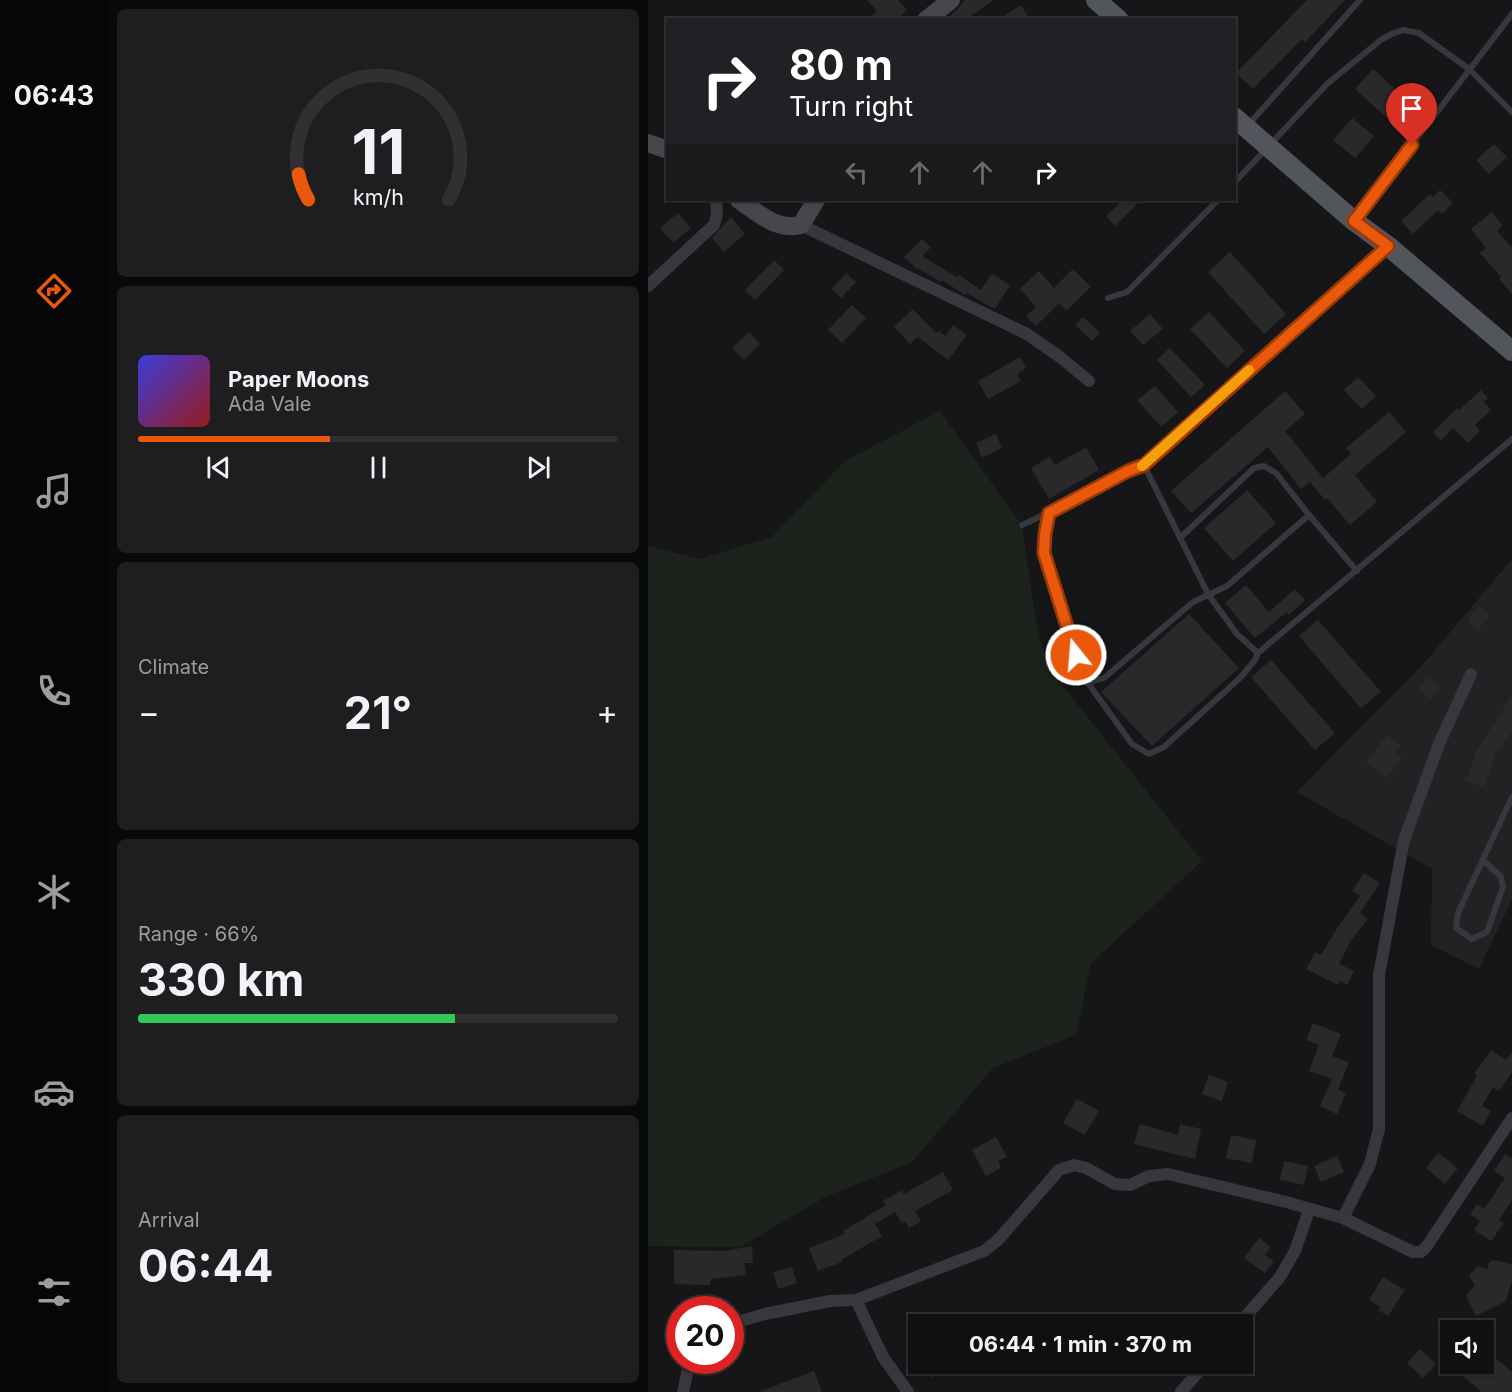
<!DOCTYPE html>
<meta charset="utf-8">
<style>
body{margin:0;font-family:Inter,sans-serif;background:#1e1e20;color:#f1f3f6;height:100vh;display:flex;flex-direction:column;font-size:22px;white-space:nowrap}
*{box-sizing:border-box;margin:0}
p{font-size:20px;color:#9c9d9f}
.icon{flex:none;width:33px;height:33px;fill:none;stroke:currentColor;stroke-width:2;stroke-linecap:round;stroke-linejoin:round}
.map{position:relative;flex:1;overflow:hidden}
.drawer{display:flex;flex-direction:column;gap:9px;padding:9px;background:#09090a;width:540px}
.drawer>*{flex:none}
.guide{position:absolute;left:18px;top:18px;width:570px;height:183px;border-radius:0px;box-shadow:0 2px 4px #0004,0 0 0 2px #303032;background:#202124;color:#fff;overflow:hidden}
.controls{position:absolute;left:792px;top:1320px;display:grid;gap:12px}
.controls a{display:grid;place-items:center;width:54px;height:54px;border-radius:0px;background:#101012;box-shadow:0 2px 4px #0004,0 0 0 2px #303032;font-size:30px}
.speed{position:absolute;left:18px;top:1296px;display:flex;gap:12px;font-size:30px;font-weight:700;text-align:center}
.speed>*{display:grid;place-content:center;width:78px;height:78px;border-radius:50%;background:#101012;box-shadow:0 2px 4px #0004,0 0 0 2px #303032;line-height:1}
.speed .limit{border:9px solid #d22;background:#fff;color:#111}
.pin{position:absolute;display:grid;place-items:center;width:51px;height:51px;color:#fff;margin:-62px -26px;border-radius:50% 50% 50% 0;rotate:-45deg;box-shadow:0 0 6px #0007}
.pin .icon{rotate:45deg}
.me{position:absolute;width:66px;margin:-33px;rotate:343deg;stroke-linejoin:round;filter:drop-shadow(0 0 4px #0008)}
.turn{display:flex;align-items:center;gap:21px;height:126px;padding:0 24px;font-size:27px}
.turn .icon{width:78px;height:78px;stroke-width:2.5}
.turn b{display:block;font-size:42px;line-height:51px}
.lanes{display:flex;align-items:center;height:57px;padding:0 24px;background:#0003;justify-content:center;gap:30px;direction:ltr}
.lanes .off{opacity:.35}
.big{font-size:45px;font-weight:700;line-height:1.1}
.drawer .card{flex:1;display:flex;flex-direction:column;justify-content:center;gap:9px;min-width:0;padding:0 21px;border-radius:9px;background:#1e1e20}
.drawer .dial{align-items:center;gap:0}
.dial svg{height:156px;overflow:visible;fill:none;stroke:#303032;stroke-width:7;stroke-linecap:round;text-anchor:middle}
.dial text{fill:#f1f3f6;stroke:none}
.song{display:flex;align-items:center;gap:18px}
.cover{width:72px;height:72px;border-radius:9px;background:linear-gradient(135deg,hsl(240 70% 55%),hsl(0 70% 35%))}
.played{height:6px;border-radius:3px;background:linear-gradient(90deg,#ea580c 40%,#303032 40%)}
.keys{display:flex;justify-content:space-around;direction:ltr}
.heat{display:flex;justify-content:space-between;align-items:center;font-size:33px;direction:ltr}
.charge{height:9px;border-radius:4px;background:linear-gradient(90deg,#34c759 66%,#303032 0)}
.trip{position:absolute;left:260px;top:1314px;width:345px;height:60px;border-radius:0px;background:#101012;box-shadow:0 2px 4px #0004,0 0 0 2px #303032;font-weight:700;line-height:60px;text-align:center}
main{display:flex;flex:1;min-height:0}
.menu{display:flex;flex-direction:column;width:108px;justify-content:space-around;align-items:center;background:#060607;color:#9c9d9f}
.menu .icon{width:42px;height:42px}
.menu .current{color:#ea580c}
.menu b{font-size:27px;color:#f1f3f6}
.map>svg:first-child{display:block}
.built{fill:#222225}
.green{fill:#1c231d}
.building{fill:#29292c}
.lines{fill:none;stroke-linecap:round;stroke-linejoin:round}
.lane{stroke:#37383d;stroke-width:6}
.street{stroke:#37383d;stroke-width:12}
.secondary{stroke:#45474d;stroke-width:18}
.primary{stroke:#53555c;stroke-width:20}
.route-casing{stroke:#983908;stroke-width:15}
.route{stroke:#ea580c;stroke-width:10}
.slow{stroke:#f59e0b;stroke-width:10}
</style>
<main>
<nav class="menu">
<b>06:43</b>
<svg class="icon current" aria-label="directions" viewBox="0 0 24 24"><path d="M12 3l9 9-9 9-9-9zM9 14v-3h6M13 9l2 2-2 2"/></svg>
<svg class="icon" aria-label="music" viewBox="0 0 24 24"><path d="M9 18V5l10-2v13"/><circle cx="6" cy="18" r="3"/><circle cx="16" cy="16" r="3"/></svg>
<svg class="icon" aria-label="phone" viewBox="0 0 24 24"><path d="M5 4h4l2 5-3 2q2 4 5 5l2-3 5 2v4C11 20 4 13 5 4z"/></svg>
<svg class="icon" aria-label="climate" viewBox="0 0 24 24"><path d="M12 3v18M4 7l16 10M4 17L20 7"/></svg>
<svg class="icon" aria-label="car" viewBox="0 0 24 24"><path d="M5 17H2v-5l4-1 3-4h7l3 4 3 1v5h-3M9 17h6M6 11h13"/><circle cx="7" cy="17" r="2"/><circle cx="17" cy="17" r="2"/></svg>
<svg class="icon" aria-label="filters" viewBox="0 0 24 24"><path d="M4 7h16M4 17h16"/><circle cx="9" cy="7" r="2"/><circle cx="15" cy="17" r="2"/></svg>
</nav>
<section class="drawer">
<div class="card dial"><svg viewBox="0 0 100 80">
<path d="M14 69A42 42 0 1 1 86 69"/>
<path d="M14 69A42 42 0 0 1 9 56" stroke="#ea580c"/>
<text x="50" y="56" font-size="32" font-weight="700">11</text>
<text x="50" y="72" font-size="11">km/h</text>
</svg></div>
<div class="card">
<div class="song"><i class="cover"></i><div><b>Paper Moons</b><p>Ada Vale</p></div></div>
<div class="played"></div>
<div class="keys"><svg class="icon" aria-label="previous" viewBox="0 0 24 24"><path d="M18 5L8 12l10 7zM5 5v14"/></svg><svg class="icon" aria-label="pause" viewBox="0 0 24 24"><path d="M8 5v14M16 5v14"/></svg><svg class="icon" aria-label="next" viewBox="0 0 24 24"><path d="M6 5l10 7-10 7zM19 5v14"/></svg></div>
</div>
<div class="card"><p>Climate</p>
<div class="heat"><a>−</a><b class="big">21°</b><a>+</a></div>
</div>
<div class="card"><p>Range · 66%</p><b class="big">330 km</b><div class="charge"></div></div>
<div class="card"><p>Arrival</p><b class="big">06:44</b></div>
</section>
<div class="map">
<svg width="864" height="1392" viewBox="0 0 864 1392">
<rect width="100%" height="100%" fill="#161618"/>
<path class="built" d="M 864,559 L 864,899 L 831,969 L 783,945 L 784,869 L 649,792 L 777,662 Z"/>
<path class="green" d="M 292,411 L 374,525 L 386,610 L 393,643 L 403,671 L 554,861 L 443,963 L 428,1035 L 345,1068 L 264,1162 L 179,1196 L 92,1247 L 0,1246 L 0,546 L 51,559 L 124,537 L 197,461 Z"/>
<g class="building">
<path d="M 219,0 L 250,0 L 259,10 L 248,20 L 220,20 L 229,11 Z"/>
<path d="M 316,0 L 346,0 L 317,20 L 297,20 L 310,9 Z"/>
<path d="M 659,0 L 697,0 L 657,42 L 654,39 L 605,89 L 588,73 Z"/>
<path d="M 373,5 L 382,20 L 350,20 Z"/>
<path d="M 725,69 L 766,106 L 748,126 L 707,89 Z"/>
<path d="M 704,118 L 726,136 L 707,158 L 685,140 Z"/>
<path d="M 846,144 L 859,157 L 841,174 L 828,160 Z"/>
<path d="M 792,190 L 805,203 L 794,214 L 790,210 L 765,234 L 753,221 L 782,194 L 785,197 Z"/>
<path d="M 475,200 L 493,200 L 467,226 L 458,216 Z"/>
<path d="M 844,212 L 855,226 L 849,231 L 864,248 L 864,294 L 851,279 L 853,277 L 832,253 L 838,248 L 823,229 Z"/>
<path d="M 30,213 L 43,228 L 25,243 L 12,228 Z"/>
<path d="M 83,217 L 97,234 L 76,252 L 64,238 Z"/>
<path d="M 274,239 L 283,247 L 274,256 L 309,277 L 311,275 L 333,290 L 344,274 L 362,285 L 347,309 L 319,293 L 317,295 L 294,280 L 293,282 L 271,269 L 270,270 L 256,257 Z"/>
<path d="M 582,252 L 638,314 L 616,334 L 560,272 Z"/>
<path d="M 126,260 L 136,270 L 107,300 L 97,290 Z"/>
<path d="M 425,269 L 443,287 L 418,311 L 411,303 L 388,326 L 378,316 L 388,307 L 372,289 L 391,271 L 406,288 Z"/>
<path d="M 198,273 L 208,282 L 193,298 L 184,289 Z"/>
<path d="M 204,305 L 218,318 L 194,343 L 180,330 Z"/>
<path d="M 265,309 L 288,333 L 291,331 L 297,336 L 305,325 L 319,335 L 300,360 L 270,337 L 262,344 L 246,327 Z"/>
<path d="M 561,312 L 597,351 L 579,368 L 542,329 Z"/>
<path d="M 502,314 L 515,329 L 495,345 L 482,331 Z"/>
<path d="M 435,317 L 452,333 L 444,341 L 427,325 Z"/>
<path d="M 101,332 L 112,344 L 96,360 L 84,348 Z"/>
<path d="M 522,348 L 557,385 L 543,397 L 509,360 Z"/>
<path d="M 372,357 L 378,368 L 369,374 L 373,381 L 340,399 L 330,381 Z"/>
<path d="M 710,377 L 728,396 L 714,409 L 696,390 Z"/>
<path d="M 507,386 L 530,412 L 513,427 L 489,400 Z"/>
<path d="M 833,390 L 840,398 L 836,402 L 843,410 L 827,425 L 832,431 L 820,443 L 805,428 L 793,441 L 785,432 L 809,408 L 811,410 Z"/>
<path d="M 637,391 L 657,414 L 637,431 L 675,478 L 703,454 L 698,448 L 741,412 L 758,432 L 707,475 L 729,502 L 702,525 L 679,498 L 677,500 L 662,482 L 653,489 L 620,447 L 543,513 L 523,491 Z"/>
<path d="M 348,434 L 354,448 L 334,458 L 328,443 Z"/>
<path d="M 438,447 L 451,470 L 401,499 L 383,468 L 402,457 L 407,465 Z"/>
<path d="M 599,490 L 628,523 L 585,561 L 556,528 Z"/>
<path d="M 598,585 L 621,612 L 647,589 L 657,600 L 641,615 L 639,612 L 607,638 L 577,603 Z"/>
<path d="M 831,606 L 842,615 L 830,630 L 819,621 Z"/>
<path d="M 541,614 L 591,668 L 504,746 L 453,692 Z"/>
<path d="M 670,620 L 733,692 L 713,708 L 651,636 Z"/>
<path d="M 623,660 L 687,733 L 667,750 L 603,677 Z"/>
<path d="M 781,677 L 793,687 L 783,699 L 771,689 Z"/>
<path d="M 864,695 L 864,731 L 852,750 L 850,749 L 836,787 L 818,781 L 829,750 Z"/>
<path d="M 739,735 L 753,745 L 747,753 L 754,758 L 739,778 L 718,763 Z"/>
<path d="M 716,873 L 732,883 L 712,913 L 720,919 L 704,939 L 691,964 L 706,971 L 699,985 L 692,981 L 690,985 L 658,969 L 667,952 L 673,955 L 689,928 L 712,896 L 704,891 Z"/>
<path d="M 665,1023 L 693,1034 L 684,1056 L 701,1062 L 690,1090 L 698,1093 L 689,1114 L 672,1106 L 684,1079 L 661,1071 L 671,1045 L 658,1040 Z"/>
<path d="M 843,1050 L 858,1060 L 864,1052 L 864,1072 L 851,1091 L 845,1087 L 834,1106 L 843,1111 L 835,1126 L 809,1111 L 829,1076 L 826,1074 Z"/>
<path d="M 561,1075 L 580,1082 L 574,1101 L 554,1094 Z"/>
<path d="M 429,1099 L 451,1111 L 437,1135 L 415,1123 Z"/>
<path d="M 492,1124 L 530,1135 L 532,1124 L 553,1129 L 547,1159 L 486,1144 Z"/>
<path d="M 583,1135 L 608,1140 L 604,1163 L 578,1158 Z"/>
<path d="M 348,1137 L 359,1157 L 350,1161 L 353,1168 L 338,1176 L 324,1150 Z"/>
<path d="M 790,1153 L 810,1168 L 797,1184 L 778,1168 Z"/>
<path d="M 857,1154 L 864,1158 L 864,1200 L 851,1220 L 856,1223 L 843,1241 L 826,1230 L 832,1221 L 822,1214 L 829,1204 L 836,1209 L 857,1178 L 846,1171 Z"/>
<path d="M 689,1156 L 696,1172 L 673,1182 L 666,1166 Z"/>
<path d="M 636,1161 L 660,1166 L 656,1185 L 632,1180 Z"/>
<path d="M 295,1172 L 305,1190 L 267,1211 L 273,1221 L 261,1228 L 257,1221 L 254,1223 L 247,1212 L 227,1224 L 234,1236 L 193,1260 L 194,1262 L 170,1271 L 161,1248 L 197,1234 L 195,1231 L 238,1205 L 235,1201 L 254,1190 L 256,1194 Z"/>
<path d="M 611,1238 L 623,1247 L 617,1255 L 626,1261 L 617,1273 L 596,1258 Z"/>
<path d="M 104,1246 L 105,1263 L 96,1263 L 98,1275 L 63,1279 L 62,1285 L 26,1284 L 26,1250 L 76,1251 Z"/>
<path d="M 846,1260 L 864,1264 L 864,1280 L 858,1301 L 828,1316 L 819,1298 L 819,1294 L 827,1285 L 821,1276 L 830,1266 L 839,1269 L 841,1262 Z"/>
<path d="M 144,1267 L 149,1283 L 130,1289 L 125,1272 Z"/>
<path d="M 735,1277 L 757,1290 L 740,1316 L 730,1310 L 733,1307 L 721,1300 Z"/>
<path d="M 772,1349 L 788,1364 L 775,1378 L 759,1363 Z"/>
<path d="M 836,1349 L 864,1372 L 864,1392 L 834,1392 L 813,1375 L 822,1364 L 836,1364 Z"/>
<path d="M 274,1364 L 310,1364 L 282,1378 Z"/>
<path d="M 166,1371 L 174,1392 L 113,1392 L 113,1391 Z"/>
</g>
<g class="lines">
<g class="lane">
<path d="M 601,124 L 712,0"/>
<path d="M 586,183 L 679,84 L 734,39 L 746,33 L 755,30 L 771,33 L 821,69 L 864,112"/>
<path d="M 708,218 L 864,14"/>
<path d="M 460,298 L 479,292 L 570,200"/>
<path d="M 496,465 L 560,594 L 589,634 L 610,653 L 864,439"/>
<path d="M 401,513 L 397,534 L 396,553 L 427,655 L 440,683 L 484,744 L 501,754 L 516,747 L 593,677 L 607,660 L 610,653"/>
<path d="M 374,525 C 415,507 454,481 496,465 L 737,249"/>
<path d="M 532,538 L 606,468 L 616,466 L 628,473 L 661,515 L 709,571"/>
<path d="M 440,683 L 456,678 L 545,602 L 579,586 L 661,515"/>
<path d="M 835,860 L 853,877 L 855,887 L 839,932 L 824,939 L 808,928 L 810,913 L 864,797"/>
</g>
<g class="street">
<path d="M 153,225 L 379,334 L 412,357 L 441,381"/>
<path d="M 0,286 L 66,225 L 69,215 L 68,200"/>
<path d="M 695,1218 L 722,1164 L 731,1129 L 731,975 L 756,840 L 791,744 L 823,674"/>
<path d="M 208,1300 L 235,1357 L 260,1392"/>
<path d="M 82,1324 L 117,1314 L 182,1301 L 208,1300 L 336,1251 L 350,1240 L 411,1170 L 426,1165 L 438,1168 L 467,1184 L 482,1185 L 501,1176 L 520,1174 L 638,1202 L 695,1218 L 765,1252 L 773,1252 L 779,1246 L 864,1118"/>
<path d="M 591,1324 L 632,1277 L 647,1251 L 661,1210"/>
<path d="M 35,1392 L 42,1360"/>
<path d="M 533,1392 L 557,1364"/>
</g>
<g class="secondary">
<path d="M 278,20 L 303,0"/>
<path d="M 0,143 L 20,150"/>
<path d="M 91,200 C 110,213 129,231 153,225 L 168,200"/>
</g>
<g class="primary">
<path d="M 448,0 L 471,20"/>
<path d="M 586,117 L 706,221 L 740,246 L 864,351"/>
</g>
</g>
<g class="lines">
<g class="route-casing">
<path id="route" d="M 428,655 L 396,553 L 397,534 L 401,513 L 480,471 L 496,465 L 740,246 L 706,221 L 764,145"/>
</g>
<use href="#route" class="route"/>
<path class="slow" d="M 494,466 L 601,370"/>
</g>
</svg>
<div class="controls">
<a><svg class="icon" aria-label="sound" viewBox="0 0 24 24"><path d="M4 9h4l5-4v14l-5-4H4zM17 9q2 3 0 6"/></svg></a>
</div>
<div class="speed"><div class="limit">20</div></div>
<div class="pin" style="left:764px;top:145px;background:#d93025"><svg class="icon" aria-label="arrive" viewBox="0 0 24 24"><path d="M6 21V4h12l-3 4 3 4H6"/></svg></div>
<svg class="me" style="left:428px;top:655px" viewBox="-20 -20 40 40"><circle r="17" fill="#ea580c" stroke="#fff" stroke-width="3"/><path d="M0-11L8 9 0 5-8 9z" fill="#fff"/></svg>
<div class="trip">06:44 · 1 min · 370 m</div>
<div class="guide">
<div class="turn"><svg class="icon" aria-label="right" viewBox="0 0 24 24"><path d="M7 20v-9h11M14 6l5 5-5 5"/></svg><div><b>80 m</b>Turn right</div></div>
<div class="lanes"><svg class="icon off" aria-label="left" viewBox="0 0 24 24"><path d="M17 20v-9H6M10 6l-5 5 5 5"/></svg><svg class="icon off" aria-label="ahead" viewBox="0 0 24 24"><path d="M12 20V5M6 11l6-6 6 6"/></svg><svg class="icon off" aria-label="ahead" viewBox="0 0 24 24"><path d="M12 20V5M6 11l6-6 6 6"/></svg><svg class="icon" aria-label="right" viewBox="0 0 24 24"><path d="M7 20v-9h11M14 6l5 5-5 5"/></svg></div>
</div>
</div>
</main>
